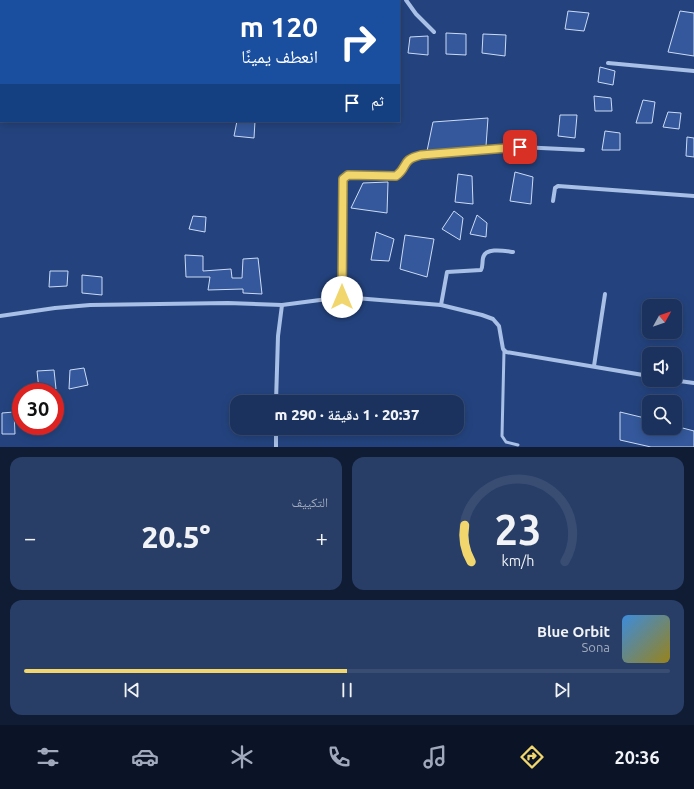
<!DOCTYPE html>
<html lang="ar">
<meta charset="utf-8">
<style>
body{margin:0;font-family:Ubuntu,"Noto Naskh Arabic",sans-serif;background:#283e67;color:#f1f3f6;direction:rtl;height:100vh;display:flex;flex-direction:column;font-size:15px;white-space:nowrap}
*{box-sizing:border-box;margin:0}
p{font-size:13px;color:#a0aabc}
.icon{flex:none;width:22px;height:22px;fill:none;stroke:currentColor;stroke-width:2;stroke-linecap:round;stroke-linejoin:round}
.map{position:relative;height:447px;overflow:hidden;direction:ltr}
.panel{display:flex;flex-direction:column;gap:10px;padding:10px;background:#0f1c34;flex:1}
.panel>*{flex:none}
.banner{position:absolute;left:0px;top:0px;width:400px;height:122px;box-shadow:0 2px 10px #0003,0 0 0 1px #394d73;direction:rtl;background:#1a4fa0;color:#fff;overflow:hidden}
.needle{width:26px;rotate:50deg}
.fabs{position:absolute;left:642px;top:299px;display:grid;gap:8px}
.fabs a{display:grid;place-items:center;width:40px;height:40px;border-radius:8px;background:#1b325e;box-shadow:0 2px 10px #0003,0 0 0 1px #394d73;font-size:20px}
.speed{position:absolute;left:12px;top:383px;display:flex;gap:8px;font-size:20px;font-weight:700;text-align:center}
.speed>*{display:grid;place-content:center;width:52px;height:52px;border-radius:50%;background:#1b325e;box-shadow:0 2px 10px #0003,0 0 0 1px #394d73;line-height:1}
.speed .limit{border:6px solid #d22;background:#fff;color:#111}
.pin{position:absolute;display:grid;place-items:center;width:34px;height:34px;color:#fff;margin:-17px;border-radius:8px;box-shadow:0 2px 6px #0006}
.me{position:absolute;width:44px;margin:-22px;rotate:0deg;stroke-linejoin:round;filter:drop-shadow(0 0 3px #0008)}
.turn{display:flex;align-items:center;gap:14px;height:84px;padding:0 16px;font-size:18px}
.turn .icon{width:52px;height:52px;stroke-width:2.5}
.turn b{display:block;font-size:28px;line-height:34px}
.then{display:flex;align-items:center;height:38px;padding:0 16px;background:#0003;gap:8px;font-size:15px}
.big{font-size:30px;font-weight:800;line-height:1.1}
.panel .tile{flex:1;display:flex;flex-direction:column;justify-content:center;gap:6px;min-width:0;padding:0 14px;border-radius:12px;background:#283e67}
.panel .dial{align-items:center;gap:0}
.dial svg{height:104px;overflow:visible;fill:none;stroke:#394d73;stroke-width:7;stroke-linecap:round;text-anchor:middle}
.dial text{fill:#f1f3f6;stroke:none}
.song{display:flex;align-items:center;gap:12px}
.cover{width:48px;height:48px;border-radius:6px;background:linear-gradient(135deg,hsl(210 70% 55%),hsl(50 70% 35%))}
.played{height:4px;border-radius:2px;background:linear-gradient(90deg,#f0d66c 50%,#394d73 50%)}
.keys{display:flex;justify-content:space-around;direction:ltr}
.heat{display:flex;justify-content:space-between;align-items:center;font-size:22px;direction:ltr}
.panel .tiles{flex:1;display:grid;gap:10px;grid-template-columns:1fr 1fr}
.tile:last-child{grid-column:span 2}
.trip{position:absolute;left:230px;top:395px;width:234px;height:40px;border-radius:12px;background:#1b325e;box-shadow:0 2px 10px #0003,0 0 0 1px #394d73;font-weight:800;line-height:40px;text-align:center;direction:rtl}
.menu{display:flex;height:64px;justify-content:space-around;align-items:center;background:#0b1426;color:#a0aabc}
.menu .icon{width:28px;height:28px}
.menu .selected{color:#f0d66c}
.menu b{font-size:18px;color:#f1f3f6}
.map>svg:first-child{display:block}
.building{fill:#34589b;stroke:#ccdbf5}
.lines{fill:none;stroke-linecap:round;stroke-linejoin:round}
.lane{stroke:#a8bfe6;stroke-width:3}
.street{stroke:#a8bfe6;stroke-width:4}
.secondary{stroke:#d2def5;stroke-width:8}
.route-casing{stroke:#9c8b46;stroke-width:10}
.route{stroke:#f0d66c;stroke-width:7}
</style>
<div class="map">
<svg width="694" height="447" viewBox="0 0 694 447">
<rect width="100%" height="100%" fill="#24437e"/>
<g class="building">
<path d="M 568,11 L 589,13 L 584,31 L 565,29 Z"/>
<path d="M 680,11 L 694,13 L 694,56 L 668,52 Z"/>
<path d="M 446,33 L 466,34 L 466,55 L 446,54 Z"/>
<path d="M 483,34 L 506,35 L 505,56 L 482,53 Z"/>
<path d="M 428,36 L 428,55 L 408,53 L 410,37 Z"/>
<path d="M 600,67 L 615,71 L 613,85 L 598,82 Z"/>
<path d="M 594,96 L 611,98 L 612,111 L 595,111 Z"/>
<path d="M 643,100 L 655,102 L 652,123 L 636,123 Z"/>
<path d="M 668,112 L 681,113 L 679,129 L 663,127 Z"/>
<path d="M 560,115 L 577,115 L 575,138 L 558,136 Z"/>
<path d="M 488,118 L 486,146 L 427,151 L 433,122 Z"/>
<path d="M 237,121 L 255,121 L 254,138 L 234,136 Z"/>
<path d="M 605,131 L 620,133 L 620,150 L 602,150 Z"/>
<path d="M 687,137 L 694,138 L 694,157 L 686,156 Z"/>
<path d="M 515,172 L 533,177 L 531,204 L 510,201 Z"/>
<path d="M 458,174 L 472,176 L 473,204 L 455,202 Z"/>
<path d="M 388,182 L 387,213 L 351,208 L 363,183 Z"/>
<path d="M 454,211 L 463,218 L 460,240 L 442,229 Z"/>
<path d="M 477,215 L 487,223 L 486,237 L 470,234 Z"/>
<path d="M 193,216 L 206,217 L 205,232 L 189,229 Z"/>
<path d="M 376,232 L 394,239 L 389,261 L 371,260 Z"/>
<path d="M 405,235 L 434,239 L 427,277 L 400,269 Z"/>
<path d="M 185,255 L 203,256 L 203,271 L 231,269 L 232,278 L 242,278 L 243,259 L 258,258 L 262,294 L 243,293 L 243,289 L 208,290 L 210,277 L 186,277 Z"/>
<path d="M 50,271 L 68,271 L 67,286 L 49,287 Z"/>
<path d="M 82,275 L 102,277 L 102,295 L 82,293 Z"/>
<path d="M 84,368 L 88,385 L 69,389 L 70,370 Z"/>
<path d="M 54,370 L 56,389 L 39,390 L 37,371 Z"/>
<path d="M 14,412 L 15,434 L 2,434 L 2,413 Z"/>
<path d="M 620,412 L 649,419 L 649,428 L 675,428 L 675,426 L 694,431 L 694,447 L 651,447 L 620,440 Z"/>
</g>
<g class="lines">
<path class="lane" d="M 504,351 L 502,436 L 506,442 L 518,445"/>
<g class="street">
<path d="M 406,0 L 416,14 L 434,32"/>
<path d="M 194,1 L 194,0"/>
<path d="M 608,63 L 694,71"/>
<path d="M 553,201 L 555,188 L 558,186 L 694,196"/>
<path d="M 343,297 L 343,179 L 348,175 L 396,176 C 409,167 400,160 421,155 L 520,147 L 583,150"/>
<path d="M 441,305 L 447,272 L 481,270 C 483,267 482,263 483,258 C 485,247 505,251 513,252"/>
<path d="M 0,316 L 55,308 L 90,305 L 228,303 L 282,305 L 343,297 L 441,305 L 482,315 L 493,319 L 499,326 L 503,349 L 506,352 L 649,376"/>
<path d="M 594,366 L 605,294"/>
<path d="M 672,380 L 694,383"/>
<path d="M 276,402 L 278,336 L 282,305"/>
<path d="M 276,447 L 276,428"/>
</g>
<path class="secondary" d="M 4,1 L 13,0"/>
</g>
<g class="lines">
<g class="route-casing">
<path id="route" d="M 342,297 L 343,179 L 348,175 L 396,176 C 409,167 400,160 421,155 L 520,147"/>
</g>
<use href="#route" class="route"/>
</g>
</svg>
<div class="fabs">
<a><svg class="needle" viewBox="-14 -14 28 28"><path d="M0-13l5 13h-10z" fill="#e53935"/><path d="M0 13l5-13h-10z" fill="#a0aabc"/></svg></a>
<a><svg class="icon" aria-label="sound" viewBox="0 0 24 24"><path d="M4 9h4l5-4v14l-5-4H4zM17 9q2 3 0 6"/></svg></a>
<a><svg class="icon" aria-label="search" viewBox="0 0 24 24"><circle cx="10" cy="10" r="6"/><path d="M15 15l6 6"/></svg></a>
</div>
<div class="speed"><div class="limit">30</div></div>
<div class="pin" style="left:520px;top:147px;background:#d93025"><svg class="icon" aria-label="arrive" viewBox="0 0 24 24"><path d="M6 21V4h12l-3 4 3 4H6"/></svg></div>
<svg class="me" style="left:342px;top:297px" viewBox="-20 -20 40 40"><circle r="19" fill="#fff"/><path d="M0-13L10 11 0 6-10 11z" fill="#f0d66c"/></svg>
<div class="trip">20:37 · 1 دقيقة · 290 m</div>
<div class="banner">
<div class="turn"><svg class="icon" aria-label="right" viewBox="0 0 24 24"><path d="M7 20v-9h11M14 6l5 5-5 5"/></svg><div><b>120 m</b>انعطف يمينًا</div></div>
<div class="then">ثم<svg class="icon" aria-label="arrive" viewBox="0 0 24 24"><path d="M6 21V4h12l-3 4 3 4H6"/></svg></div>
</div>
</div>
<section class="panel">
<div class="tiles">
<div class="tile dial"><svg viewBox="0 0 100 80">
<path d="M14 69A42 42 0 1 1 86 69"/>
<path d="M14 69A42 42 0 0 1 9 41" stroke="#f0d66c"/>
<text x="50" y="56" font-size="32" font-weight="700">23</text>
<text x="50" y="72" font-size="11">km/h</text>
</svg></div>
<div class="tile"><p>التكييف</p>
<div class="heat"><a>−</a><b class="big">20.5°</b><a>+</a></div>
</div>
<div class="tile">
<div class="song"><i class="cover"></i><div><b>Blue Orbit</b><p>Sona</p></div></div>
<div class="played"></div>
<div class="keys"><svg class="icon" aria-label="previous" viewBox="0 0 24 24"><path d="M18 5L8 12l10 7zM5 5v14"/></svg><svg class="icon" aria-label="pause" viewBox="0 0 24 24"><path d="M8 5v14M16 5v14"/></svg><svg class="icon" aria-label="next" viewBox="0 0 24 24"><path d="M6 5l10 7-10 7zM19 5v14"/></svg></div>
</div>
</div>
</section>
<nav class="menu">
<b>20:36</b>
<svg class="icon selected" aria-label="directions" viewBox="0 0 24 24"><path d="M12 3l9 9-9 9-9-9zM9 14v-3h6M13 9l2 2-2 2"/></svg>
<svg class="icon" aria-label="music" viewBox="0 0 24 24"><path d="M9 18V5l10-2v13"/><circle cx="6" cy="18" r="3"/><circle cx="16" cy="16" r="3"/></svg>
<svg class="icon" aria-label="phone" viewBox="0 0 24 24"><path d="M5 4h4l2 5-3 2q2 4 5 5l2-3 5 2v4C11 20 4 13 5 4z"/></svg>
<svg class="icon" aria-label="climate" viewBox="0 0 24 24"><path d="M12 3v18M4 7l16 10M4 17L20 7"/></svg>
<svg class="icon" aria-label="car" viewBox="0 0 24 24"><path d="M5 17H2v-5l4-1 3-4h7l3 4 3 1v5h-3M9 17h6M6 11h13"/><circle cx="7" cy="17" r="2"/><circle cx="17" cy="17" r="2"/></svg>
<svg class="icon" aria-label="filters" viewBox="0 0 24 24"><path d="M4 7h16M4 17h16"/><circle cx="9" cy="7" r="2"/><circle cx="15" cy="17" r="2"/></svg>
</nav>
